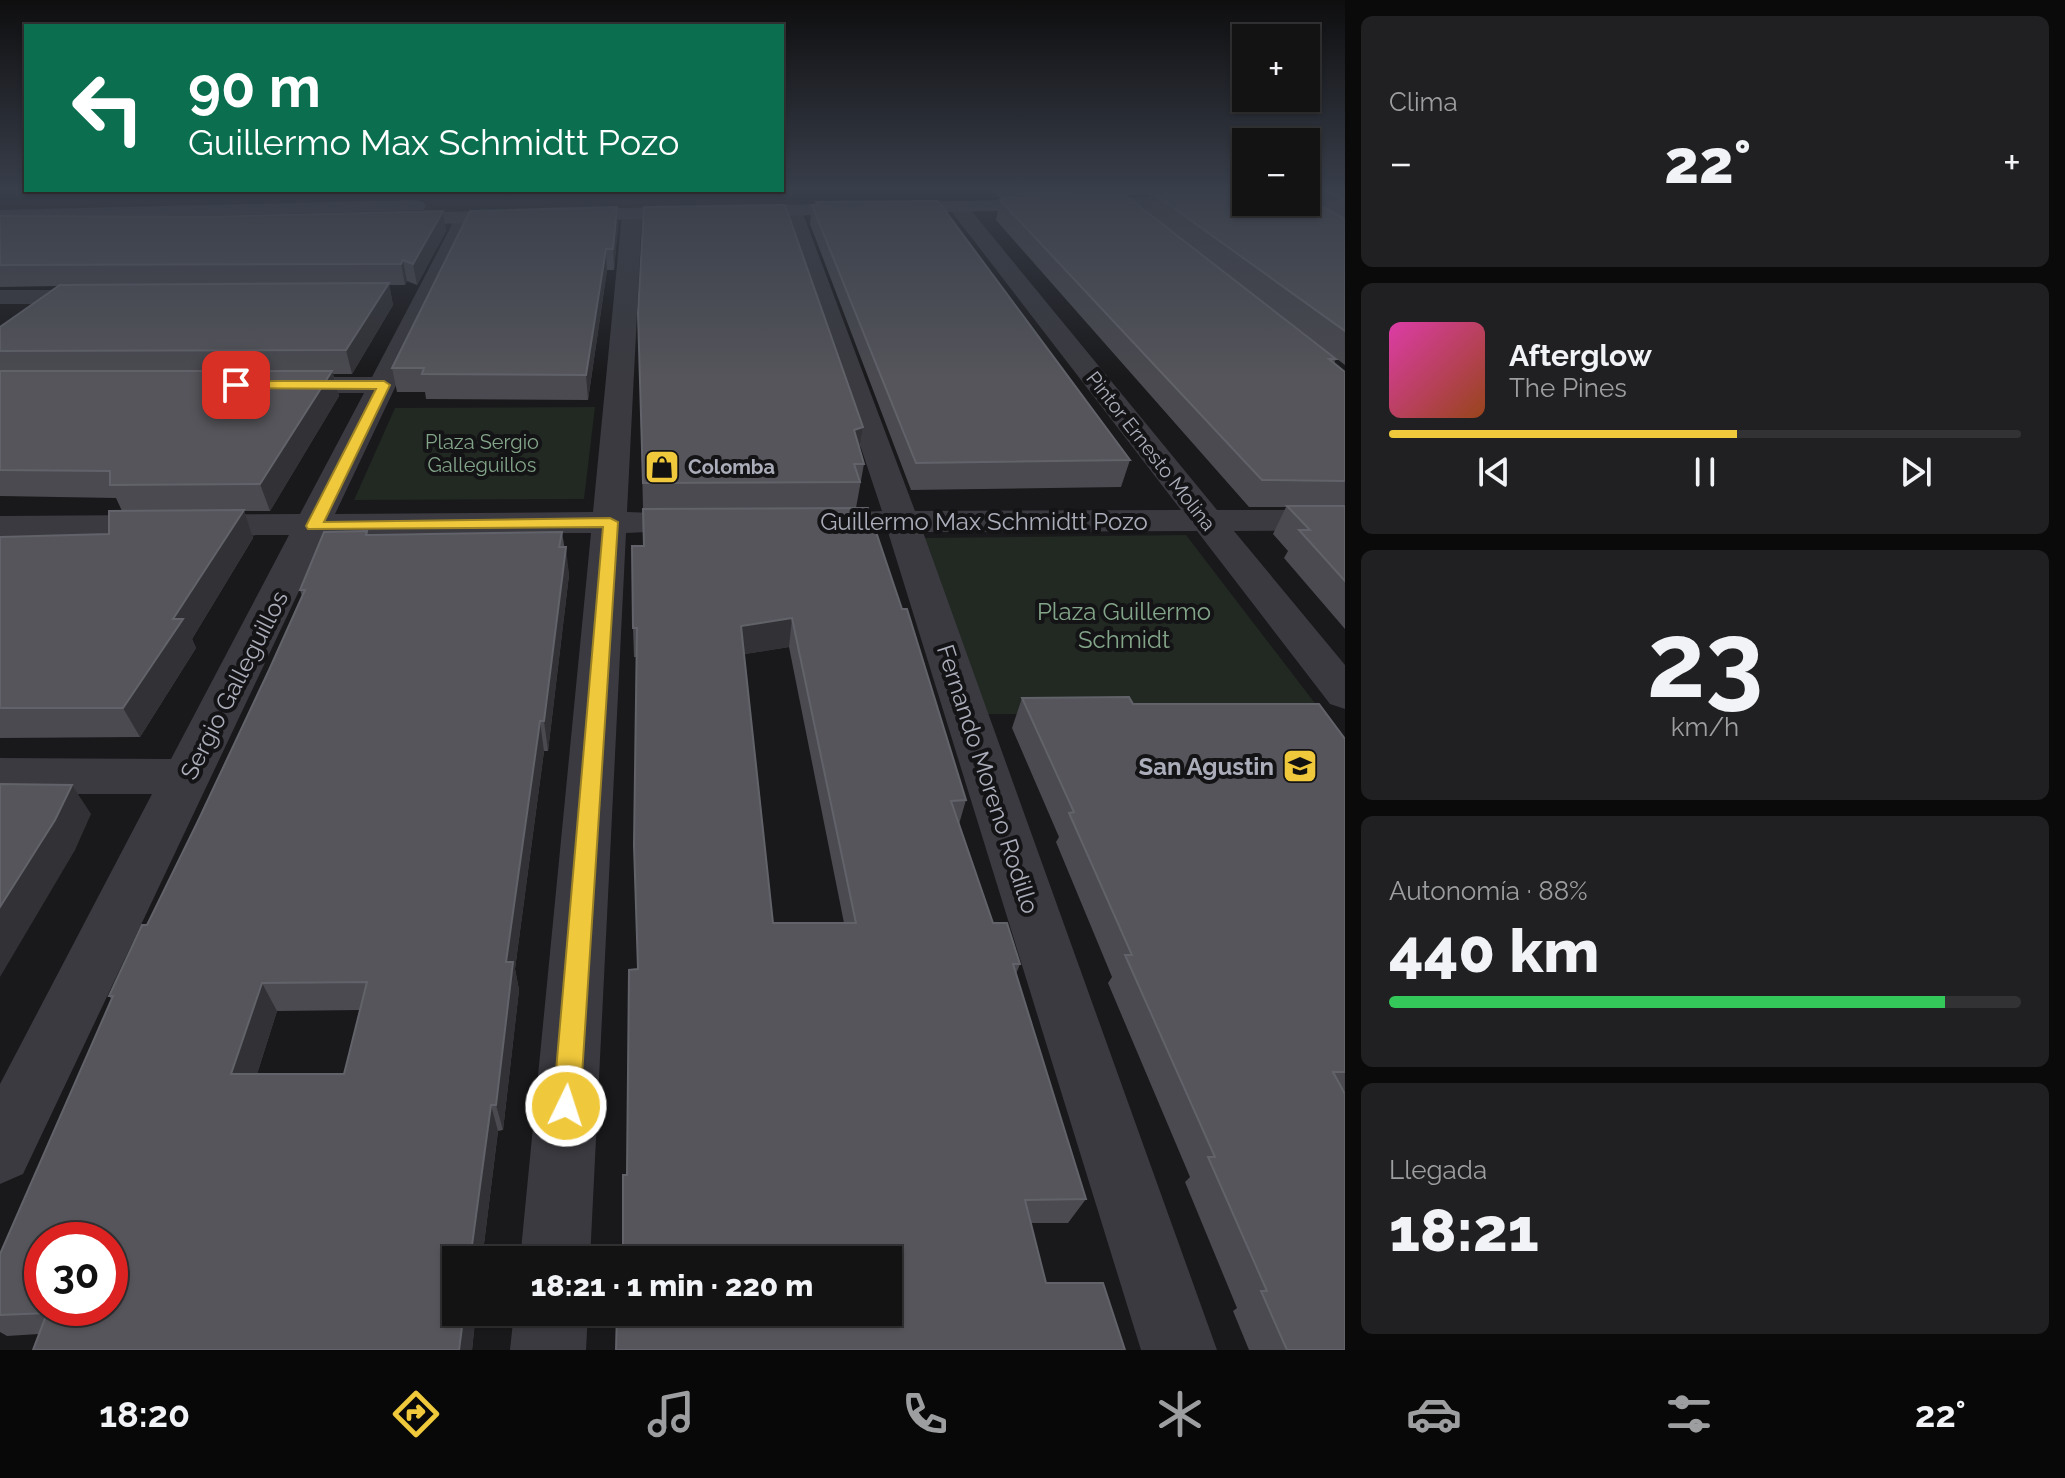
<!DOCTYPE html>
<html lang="es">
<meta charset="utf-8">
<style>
body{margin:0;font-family:Raleway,sans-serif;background:#202022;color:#f1f3f6;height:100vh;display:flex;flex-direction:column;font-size:30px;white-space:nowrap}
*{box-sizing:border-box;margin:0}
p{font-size:26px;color:#9d9ea0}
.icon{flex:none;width:44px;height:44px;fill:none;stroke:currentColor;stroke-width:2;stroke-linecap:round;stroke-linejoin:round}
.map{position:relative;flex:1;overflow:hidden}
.side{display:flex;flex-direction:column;gap:16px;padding:16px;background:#0a0a0b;width:720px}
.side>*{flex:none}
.hud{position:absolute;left:24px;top:24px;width:760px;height:168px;border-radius:0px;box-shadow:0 2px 6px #0004,0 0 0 2px #323234;background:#0b6e4f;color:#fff;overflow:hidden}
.tools{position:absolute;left:1232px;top:24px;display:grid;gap:16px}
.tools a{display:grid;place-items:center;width:88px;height:88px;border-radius:0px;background:#131314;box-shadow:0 2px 6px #0004,0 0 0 2px #323234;font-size:40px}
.speed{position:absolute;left:24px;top:1222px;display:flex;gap:16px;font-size:40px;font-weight:700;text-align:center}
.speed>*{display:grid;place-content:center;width:104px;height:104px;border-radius:50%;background:#131314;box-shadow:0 2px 6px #0004,0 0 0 2px #323234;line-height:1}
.speed .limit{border:12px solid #d22;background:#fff;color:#111}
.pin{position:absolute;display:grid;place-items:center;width:68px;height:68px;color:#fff;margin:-34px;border-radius:16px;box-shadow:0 4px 12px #0006}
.me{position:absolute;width:88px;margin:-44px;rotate:4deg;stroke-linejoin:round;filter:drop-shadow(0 0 6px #0008)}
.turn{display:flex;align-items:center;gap:28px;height:168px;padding:0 32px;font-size:36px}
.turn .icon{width:104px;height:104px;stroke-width:2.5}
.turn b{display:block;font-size:56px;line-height:68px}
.big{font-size:60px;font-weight:800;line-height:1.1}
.side .widget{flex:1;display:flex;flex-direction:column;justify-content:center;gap:12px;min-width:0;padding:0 28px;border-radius:12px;background:#202022}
.side .dial{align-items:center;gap:0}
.dial b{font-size:104px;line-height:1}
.song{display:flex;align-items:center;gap:24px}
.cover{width:96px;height:96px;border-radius:12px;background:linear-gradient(135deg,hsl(320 70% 55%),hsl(20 70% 35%))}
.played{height:8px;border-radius:4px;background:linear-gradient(90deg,#f0c83b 55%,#323234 55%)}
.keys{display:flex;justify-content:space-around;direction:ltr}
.heat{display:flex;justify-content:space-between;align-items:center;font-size:44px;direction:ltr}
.charge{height:12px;border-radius:6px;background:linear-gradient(90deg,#34c759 88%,#323234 0)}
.trip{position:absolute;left:442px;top:1246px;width:460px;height:80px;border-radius:0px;background:#131314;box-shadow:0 2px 6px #0004,0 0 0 2px #323234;font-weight:800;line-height:80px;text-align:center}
.menu{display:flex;height:128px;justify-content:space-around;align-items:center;background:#080808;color:#9d9ea0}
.menu .icon{width:56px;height:56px}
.menu .selected{color:#f0c83b}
.menu b{font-size:36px;color:#f1f3f6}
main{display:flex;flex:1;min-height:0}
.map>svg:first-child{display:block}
.green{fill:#212922}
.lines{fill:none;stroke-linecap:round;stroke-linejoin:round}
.street{fill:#3a3a40;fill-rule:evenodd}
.secondary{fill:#484950;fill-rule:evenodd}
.wall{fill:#4a4a50;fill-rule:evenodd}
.shaded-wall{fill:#323236}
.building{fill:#55555b;stroke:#62636a;stroke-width:2;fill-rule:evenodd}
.route{fill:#f0c83b;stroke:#9c8226;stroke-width:2}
.labels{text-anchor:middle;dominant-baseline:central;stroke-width:8;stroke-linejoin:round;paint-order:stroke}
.far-park-label{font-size:20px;fill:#83a589;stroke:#141416}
.far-street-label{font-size:20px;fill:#abaeba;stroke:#141416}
.far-poi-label{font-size:20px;font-weight:bold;fill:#abaeba;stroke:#141416;text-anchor:start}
.street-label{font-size:24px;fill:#abaeba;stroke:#141416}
.park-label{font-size:24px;fill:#83a589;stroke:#141416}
.poi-label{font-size:24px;font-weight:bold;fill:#abaeba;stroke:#141416;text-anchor:end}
</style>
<main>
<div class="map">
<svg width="1345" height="1350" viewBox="0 0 1345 1350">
<rect width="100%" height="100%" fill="#19191b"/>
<g class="green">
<path d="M 595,407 L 584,499 L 354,500 L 395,408 Z"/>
<path d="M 1186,535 L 1324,715 L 981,714 L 925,538 Z"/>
</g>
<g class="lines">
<g class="street">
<path d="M 958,201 L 965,203 L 1217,510 L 1345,510 L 1345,530 L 1234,531 L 1345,665 L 1345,709 L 1330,704 L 1197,531 L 923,532 L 1217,1350 L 1141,1350 L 888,532 L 805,529 L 800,522 L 805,515 L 882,511 L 782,211 L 792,205 L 802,211 L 915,511 L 1181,510 L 951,211 L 949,207 Z"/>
<path d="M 632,208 L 642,214 L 627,512 L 711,515 L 716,522 L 711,529 L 626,533 L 590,1260 L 520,1260 L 591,533 L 326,534 L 23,1174 L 0,1184 L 0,1084 L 152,794 L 0,794 L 0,758 L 171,759 L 289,535 L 0,536 L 0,516 L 300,514 L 364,393 L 277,393 L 267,391 L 263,385 L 267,379 L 277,377 L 372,377 L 456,217 L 466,211 L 476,217 L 335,514 L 593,512 L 622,214 Z"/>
<path d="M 0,290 L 98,290 L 110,297 L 98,304 L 0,304 Z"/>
<path d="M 514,1312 L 588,1312 L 586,1350 L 510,1350 Z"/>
</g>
<g class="secondary">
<path d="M 1345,192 L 1345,204 L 1298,202 L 1306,202 L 1306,193 Z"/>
<path d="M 1246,195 L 1246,202 L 1255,202 L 1253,205 L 386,225 L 376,219 L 386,213 Z"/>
<path d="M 416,200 L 423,202 L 426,206 L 423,210 L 0,222 L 0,210 Z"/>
</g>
</g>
<g class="wall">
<path d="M 989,189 L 1246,189 L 1311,201 L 1315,190 L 1307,190 L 1306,192 L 1306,189 L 1345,189 L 1345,365 L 1144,210 L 1149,195 L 1124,195 L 1336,359 L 1334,363 L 1345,372 L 1345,629 L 1284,558 L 1288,551 L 1273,534 L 1286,507 L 1249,507 L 996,220 L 1000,200 L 1001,200 L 1002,198 L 1018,198 L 1018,197 L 998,197 Z"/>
<path d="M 816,202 L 1130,460 L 1121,487 L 911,490 L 810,224 L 812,205 L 816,205 Z"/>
<path d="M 617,207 L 618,226 L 614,270 L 607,270 L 588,400 L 426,399 L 425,392 L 397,392 L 392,368 Z"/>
<path d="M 443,211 L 446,231 L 417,285 L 407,281 L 405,285 L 389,285 L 393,305 L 352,374 L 333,374 L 339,396 L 270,511 L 244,511 L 253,538 L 192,639 L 196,648 L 140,737 L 0,738 L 0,537 L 109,534 L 122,511 L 116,498 L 0,496 L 0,327 L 57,286 L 0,287 L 0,216 L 203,217 Z"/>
<path d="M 638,313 L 863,427 L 860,449 L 864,464 L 856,508 L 966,800 L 959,824 L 993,923 L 1020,964 L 1016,974 L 1086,1199 L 1068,1223 L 1031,1223 L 888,1312 L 627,1175 L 638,969 L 637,657 L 634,657 L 633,628 L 644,546 ZM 789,647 L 844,923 L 773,923 L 744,654 Z"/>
<path d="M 367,531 L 368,535 L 562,532 L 569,575 L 548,751 L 544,751 L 515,969 L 519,990 L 503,1130 L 498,1131 L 482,1260 L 456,1260 L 476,1312 L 472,1350 L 33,1350 L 39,1334 L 7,1336 L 0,1332 L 0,1254 L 112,1000 L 109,996 L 147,925 L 197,823 L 269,670 L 302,596 L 300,590 ZM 360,1010 L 344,1074 L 257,1074 L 277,1011 Z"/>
<path d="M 1022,698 L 1133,704 L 1345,739 L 1345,1350 L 1249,1350 L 1233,1311 L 1237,1308 L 1185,1182 L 1190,1177 L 1108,983 L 1112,977 L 1056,842 L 1059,837 L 1012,728 Z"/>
</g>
<g class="shaded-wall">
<path d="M 617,207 L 618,226 L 614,270 L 613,249 Z"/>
<path d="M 443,211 L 446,231 L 417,285 L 413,264 Z"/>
<path d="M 606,249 L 607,270 L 588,400 L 586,375 Z"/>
<path d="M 403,260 L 407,281 L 405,285 L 401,264 Z"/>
<path d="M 389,283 L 393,305 L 352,374 L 346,350 Z"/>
<path d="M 332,371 L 339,396 L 270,511 L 260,484 Z"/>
<path d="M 863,427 L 859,453 L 854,430 Z"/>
<path d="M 244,510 L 253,538 L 192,639 L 196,648 L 140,737 L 123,708 L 173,619 Z"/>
<path d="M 566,547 L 569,575 L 548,751 L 544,721 Z"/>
<path d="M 792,618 L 789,647 L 740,655 L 741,626 Z"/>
<path d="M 540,721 L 544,751 L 515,969 L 519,990 L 503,1130 L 496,1105 L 506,962 Z"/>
<path d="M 72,785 L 91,814 L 75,850 L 0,977 L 0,907 Z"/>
<path d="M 262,983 L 277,1011 L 249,1100 L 231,1074 Z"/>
<path d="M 491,1105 L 498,1131 L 482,1260 L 470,1260 Z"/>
<path d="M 464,1312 L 476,1312 L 472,1350 L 459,1350 Z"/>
</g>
<g class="building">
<path d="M 1246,189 L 1246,202 L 1306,202 L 1306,198 L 1345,219 L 1345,331 L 1150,191 Z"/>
<path d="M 1322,189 L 1345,189 L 1345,201 Z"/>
<path d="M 1121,192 L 1336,359 L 1329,359 L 1345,372 L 1345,481 L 1262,480 L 1000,200 L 1004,200 L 1002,198 L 1023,198 L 1018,194 Z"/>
<path d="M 938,201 L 1130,460 L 916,463 L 812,205 L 818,205 L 816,202 Z"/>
<path d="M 785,205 L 863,427 L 854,430 L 864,464 L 854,464 L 860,482 L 643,483 L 638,313 L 644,207 Z"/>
<path d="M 617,207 L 613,249 L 606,249 L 586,375 L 422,374 L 424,368 L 392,368 L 470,211 Z"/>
<path d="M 443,211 L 413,264 L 403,260 L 401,264 L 0,265 L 0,216 L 203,217 Z"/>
<path d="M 389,283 L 346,350 L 0,351 L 0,327 L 60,285 Z"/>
<path d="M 0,371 L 332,371 L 260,484 L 110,485 L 110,471 L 0,470 Z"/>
<path d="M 1287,506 L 1345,506 L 1345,581 L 1299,530 L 1310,530 Z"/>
<path d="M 868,508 L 902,609 L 907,609 L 966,800 L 951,801 L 993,923 L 1007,923 L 1020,964 L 1013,964 L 1086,1199 L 1025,1200 L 1046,1283 L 1103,1283 L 1125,1350 L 616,1350 L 617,1312 L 888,1312 L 888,1260 L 623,1260 L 623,1175 L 627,1175 L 629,970 L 638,969 L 634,845 L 637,628 L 633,628 L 632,546 L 644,546 L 643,509 ZM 792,618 L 856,923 L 773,923 L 741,626 Z"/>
<path d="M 244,510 L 173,619 L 183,619 L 123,708 L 0,708 L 0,537 L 109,534 L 109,511 Z"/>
<path d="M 367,531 L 366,535 L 562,532 L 559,547 L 566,547 L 544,721 L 540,721 L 506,962 L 513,962 L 496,1105 L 491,1105 L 470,1260 L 456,1260 L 456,1312 L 464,1312 L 459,1350 L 33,1350 L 47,1313 L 0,1315 L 0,1254 L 113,996 L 109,996 L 142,925 L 147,925 L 197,823 L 269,670 L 305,590 L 300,590 L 324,532 ZM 367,982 L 344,1074 L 231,1074 L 262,983 ZM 42,1240 L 110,1240 L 110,1308 L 42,1308 Z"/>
<path d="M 1129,697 L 1133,704 L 1319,704 L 1345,739 L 1345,1072 L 1333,1072 L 1345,1094 L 1345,1350 L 1287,1350 L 1261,1291 L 1267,1291 L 1208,1157 L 1215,1157 L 1125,955 L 1132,955 L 1069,813 L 1074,812 L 1022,698 Z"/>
<path d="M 0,784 L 72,785 L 55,820 L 0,907 Z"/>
</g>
<linearGradient id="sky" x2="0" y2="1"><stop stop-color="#0e0e0f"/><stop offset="0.5" stop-color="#383e4a"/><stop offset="1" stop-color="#383e4a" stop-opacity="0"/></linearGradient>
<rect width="1345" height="378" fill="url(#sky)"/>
<path class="route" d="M 236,381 L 384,381 L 390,385 L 324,522 L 610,518 L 618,522 L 580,1106 L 576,1116 L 566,1120 L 557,1116 L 553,1106 L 603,527 L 308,529 L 306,526 L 376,389 L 232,388 L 232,382 Z"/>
<defs>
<g id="shop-square" transform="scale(1.8)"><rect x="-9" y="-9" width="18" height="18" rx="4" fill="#f0c83b" stroke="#141416"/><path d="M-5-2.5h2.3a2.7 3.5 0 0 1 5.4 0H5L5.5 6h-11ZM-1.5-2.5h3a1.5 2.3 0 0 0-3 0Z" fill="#111"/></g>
<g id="school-square" transform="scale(1.8)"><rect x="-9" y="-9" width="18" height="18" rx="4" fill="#f0c83b" stroke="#141416"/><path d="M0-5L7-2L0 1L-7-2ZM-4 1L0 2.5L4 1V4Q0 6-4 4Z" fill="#111"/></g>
</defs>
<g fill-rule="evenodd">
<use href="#shop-square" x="662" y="467"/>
<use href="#school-square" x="1300" y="766"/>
</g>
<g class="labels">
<g class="far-park-label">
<text x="482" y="442">Plaza Sergio<tspan x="482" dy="23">Galleguillos</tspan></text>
</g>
<g class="far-street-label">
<text transform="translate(1151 451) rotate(52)">Pintor Ernesto Molina</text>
</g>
<g class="far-poi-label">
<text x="688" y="467">Colomba</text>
</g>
<g class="street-label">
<text x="984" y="521">Guillermo Max Schmidtt Pozo</text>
<text transform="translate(234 685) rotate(-63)">Sergio Galleguillos</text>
<text transform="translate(988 779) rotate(72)">Fernando Moreno Rodillo</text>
</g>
<g class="park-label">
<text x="1124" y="611">Plaza Guillermo<tspan x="1124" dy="28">Schmidt</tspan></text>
</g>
<g class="poi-label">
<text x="1274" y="766">San Agustin</text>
</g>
</g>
</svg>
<div class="tools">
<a>+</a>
<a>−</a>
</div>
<div class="speed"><div class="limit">30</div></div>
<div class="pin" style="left:236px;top:385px;background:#d93025"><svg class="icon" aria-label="arrive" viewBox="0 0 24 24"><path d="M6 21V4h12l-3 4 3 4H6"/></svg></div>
<svg class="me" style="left:566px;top:1106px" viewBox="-20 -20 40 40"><circle r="17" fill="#f0c83b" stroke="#fff" stroke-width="3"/><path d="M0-11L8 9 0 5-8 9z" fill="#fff"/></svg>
<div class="trip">18:21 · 1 min · 220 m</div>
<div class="hud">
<div class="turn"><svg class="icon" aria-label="left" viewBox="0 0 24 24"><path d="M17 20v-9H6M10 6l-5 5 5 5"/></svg><div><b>90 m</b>Guillermo Max Schmidtt Pozo</div></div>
</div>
</div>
<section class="side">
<div class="widget"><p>Clima</p>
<div class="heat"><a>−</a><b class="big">22°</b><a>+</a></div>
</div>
<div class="widget">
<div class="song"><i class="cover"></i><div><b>Afterglow</b><p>The Pines</p></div></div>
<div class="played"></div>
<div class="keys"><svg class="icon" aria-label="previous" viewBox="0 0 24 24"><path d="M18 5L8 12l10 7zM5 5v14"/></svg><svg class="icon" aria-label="pause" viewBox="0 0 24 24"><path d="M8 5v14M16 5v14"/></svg><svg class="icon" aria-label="next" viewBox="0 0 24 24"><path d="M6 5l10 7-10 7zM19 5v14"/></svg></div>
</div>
<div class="widget dial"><b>23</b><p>km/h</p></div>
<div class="widget"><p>Autonomía · 88%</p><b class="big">440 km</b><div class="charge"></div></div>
<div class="widget"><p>Llegada</p><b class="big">18:21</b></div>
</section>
</main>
<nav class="menu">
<b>18:20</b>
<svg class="icon selected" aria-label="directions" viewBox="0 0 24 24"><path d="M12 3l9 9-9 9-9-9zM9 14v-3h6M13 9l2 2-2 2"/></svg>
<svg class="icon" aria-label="music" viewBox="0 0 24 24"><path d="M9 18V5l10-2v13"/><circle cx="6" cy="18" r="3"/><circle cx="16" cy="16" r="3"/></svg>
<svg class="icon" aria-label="phone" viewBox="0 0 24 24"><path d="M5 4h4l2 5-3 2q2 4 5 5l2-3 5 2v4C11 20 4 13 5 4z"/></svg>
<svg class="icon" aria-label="climate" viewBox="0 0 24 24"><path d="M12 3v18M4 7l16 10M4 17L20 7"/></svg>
<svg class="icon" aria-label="car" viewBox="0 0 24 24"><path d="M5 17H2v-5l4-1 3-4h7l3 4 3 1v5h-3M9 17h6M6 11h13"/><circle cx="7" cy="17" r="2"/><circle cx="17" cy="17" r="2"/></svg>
<svg class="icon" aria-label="filters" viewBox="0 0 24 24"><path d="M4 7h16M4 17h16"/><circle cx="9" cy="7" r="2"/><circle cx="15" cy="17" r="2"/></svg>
<b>22°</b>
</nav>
